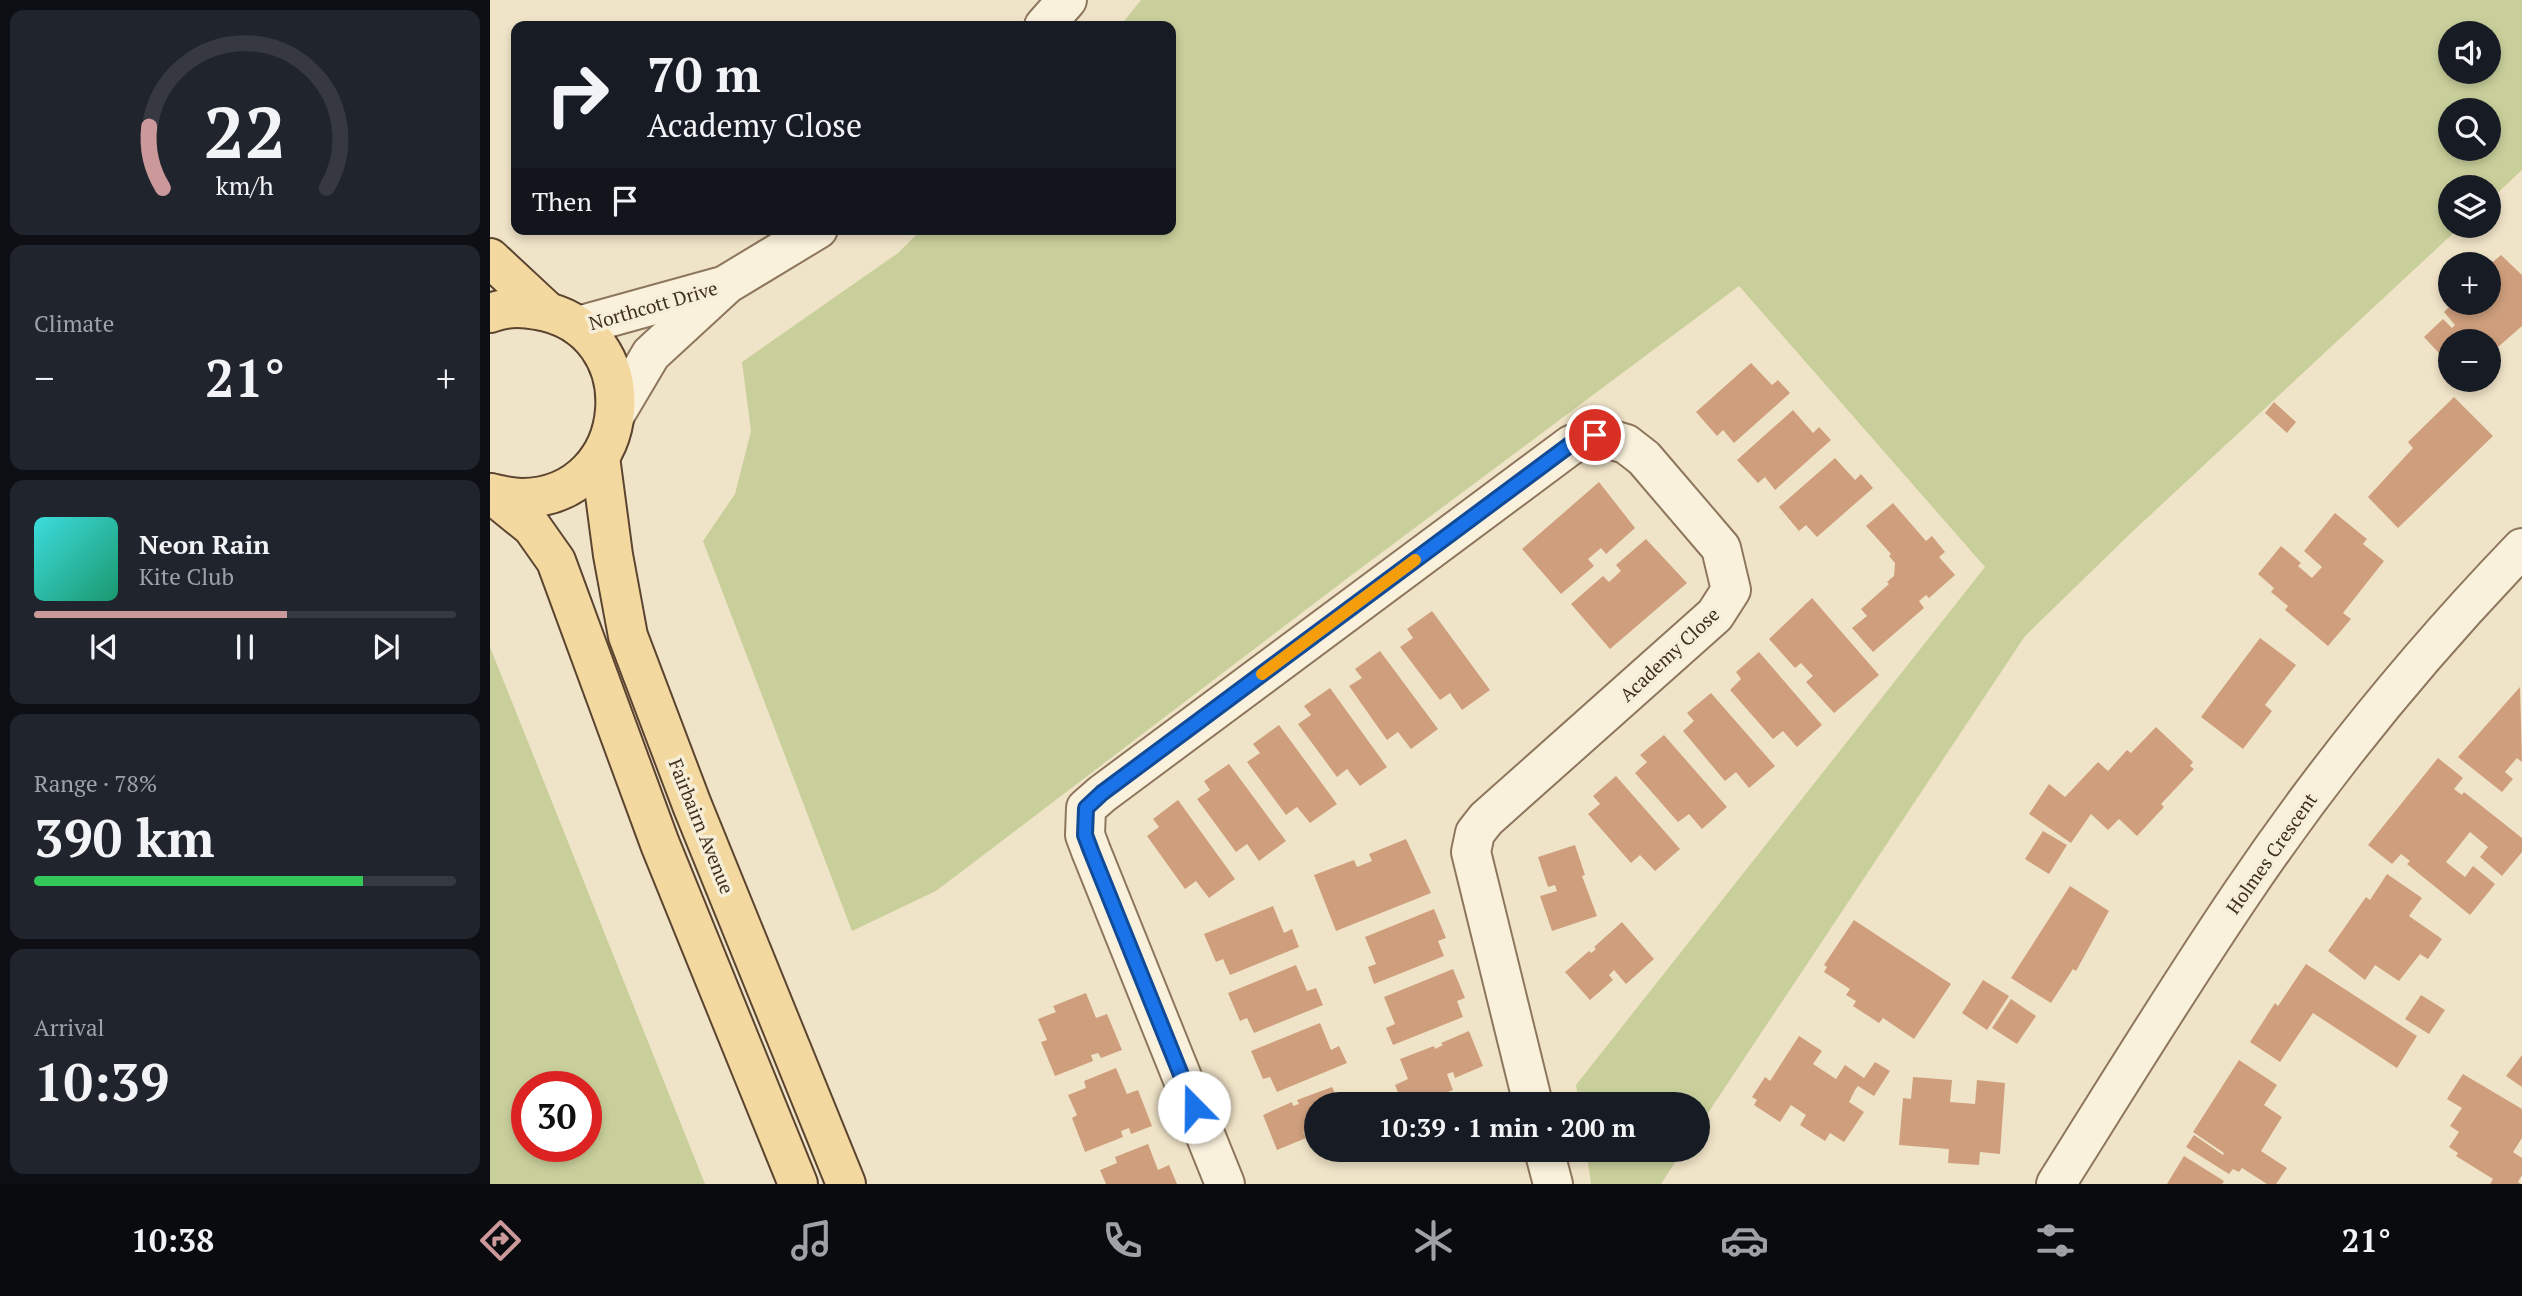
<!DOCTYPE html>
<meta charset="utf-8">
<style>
body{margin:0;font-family:"PT Serif",serif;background:#20242c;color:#f1f3f6;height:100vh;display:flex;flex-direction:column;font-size:26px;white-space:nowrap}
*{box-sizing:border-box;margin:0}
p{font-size:23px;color:#9ea1a6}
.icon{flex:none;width:38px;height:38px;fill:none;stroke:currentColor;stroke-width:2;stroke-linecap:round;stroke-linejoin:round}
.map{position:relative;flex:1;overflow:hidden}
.side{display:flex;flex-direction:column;gap:10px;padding:10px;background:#0d0f14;width:490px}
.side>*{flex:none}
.hud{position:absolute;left:21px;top:21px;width:665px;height:214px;border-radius:14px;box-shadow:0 4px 10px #0003;background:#171b24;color:#f1f3f6;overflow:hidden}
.buttons{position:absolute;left:1948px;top:21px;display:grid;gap:14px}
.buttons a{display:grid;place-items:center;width:63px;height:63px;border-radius:50%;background:#171b24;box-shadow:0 4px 10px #0003;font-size:35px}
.speed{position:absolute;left:21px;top:1071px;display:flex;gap:14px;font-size:35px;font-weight:700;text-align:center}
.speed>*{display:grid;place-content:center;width:91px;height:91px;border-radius:50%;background:#171b24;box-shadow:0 4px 10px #0003;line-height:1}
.speed .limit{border:10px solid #d22;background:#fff;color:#111}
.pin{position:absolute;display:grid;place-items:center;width:60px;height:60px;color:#fff;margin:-30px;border:4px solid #fff;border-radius:50%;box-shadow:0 2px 7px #0007}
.me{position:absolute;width:77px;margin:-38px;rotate:338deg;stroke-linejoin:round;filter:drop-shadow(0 0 5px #0008)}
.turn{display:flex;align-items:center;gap:24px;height:147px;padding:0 21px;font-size:32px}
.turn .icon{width:91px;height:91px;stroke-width:2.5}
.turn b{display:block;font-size:49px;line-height:60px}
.then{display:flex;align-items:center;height:66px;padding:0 21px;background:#0003;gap:14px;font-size:26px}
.big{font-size:52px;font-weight:800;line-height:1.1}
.side .card{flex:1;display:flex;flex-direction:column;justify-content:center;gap:10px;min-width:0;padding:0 24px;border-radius:14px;background:#20242c}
.side .dial{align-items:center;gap:0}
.dial svg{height:182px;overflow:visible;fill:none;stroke:#363941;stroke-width:7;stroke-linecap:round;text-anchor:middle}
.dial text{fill:#f1f3f6;stroke:none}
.song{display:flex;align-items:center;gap:21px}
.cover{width:84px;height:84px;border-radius:10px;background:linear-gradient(135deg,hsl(180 70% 55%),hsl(160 70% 35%))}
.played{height:7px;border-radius:4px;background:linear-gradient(90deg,#cc999b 60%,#363941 60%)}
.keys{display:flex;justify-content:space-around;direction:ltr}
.heat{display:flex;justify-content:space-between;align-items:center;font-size:38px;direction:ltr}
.charge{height:10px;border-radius:5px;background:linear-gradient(90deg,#34c759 78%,#363941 0)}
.trip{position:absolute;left:814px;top:1092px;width:406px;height:70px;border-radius:35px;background:#171b24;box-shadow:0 4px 10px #0003;font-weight:800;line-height:70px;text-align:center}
.dock{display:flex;height:112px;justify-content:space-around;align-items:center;background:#090b0e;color:#9ea1a6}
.dock .icon{width:49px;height:49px}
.dock .current{color:#cc999b}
.dock b{font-size:32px;color:#f1f3f6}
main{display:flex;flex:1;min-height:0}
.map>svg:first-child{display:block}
.green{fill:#c9cf9b;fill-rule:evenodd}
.building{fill:#cf9f7d}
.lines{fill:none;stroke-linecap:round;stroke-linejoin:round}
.minor-casing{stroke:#8d765c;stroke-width:42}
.major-casing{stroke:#5b4430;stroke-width:42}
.minor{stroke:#faf1dc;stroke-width:38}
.major{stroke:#f3d9a0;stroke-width:38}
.route-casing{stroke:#114b97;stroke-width:18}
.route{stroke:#1a73e8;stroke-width:12}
.slow{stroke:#f59e0b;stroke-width:12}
.labels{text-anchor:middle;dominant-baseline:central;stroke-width:7;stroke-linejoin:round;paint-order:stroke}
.street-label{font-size:19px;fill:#3d2e20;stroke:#f7eed8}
</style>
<main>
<section class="side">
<div class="card dial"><svg viewBox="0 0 100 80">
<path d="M14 69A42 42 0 1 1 86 69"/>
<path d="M14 69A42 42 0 0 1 8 42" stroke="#cc999b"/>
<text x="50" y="56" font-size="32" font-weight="700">22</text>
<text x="50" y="72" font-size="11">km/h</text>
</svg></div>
<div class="card"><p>Climate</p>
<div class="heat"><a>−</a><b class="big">21°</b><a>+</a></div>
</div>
<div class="card">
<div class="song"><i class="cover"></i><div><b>Neon Rain</b><p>Kite Club</p></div></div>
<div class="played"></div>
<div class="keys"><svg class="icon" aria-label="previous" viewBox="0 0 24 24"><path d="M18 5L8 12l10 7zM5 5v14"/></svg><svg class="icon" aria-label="pause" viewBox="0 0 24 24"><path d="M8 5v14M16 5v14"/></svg><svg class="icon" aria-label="next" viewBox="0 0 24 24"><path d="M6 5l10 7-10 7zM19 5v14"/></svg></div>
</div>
<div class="card"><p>Range · 78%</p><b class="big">390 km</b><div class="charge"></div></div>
<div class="card"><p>Arrival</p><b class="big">10:39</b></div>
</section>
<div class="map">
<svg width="2032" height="1184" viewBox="0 0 2032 1184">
<rect width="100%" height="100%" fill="#f0e4c8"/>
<g class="green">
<path d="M 651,0 L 2032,0 L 2032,170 L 1999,201 L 1998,187 L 1960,187 L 1960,226 L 1971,226 L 1641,533 L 1535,636 L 1208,1128 L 1208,1104 L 1089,1104 L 1086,1085 L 1495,567 L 1249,286 L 859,577 L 446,891 L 362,931 L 213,541 L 245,494 L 261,431 L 252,362 L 408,253 L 432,229 L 681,229 L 681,26 L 630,26 ZM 1960,33 L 1998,33 L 1998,72 L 1960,72 ZM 1960,110 L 1998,110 L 1998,149 L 1960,149 Z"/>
<path d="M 0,647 L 215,1184 L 0,1184 ZM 37,1087 L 96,1087 L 96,1146 L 37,1146 Z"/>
<path d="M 1096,1150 L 1193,1150 L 1171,1184 L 1101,1184 Z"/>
</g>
<g class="building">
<path d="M 2011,255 L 2032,275 L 2032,326 L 2008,347 L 2003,342 L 1998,346 L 1998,341 L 1960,341 L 1960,365 L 1934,337 L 1953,319 L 1962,328 L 1965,325 L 1954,312 L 1963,303 L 1998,303 L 1998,266 Z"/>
<path d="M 1261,363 L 1282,385 L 1288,380 L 1300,393 L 1244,443 L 1233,430 L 1227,436 L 1206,412 Z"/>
<path d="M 1964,397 L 2003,436 L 1908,528 L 1878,497 L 1923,448 L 1918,442 Z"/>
<path d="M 1784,402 L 1806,422 L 1797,433 L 1775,413 Z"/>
<path d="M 1303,410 L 1323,433 L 1329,427 L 1341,440 L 1285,490 L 1275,477 L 1268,483 L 1247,460 Z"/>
<path d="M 1345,458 L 1365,480 L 1371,474 L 1383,488 L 1327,537 L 1316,525 L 1309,531 L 1289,507 Z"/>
<path d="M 1109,482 L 1145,528 L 1116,554 L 1111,548 L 1098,559 L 1104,566 L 1071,594 L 1032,549 Z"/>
<path d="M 1403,503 L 1436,541 L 1442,536 L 1455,552 L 1449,557 L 1465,575 L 1439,598 L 1436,595 L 1429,601 L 1434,608 L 1383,652 L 1362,628 L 1377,616 L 1371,609 L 1399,584 L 1397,582 L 1404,576 L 1405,563 L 1399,556 L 1401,554 L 1376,526 Z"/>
<path d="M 1845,513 L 1877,539 L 1873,544 L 1894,561 L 1853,613 L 1861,619 L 1838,646 L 1795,610 L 1798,606 L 1781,592 L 1784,588 L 1768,574 L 1791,546 L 1811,563 L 1808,566 L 1822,578 L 1832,567 L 1814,551 Z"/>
<path d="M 1156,539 L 1197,583 L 1120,649 L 1081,604 L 1113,576 L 1119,582 L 1131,571 L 1126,565 Z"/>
<path d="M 1322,598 L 1389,675 L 1344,713 L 1316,682 L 1323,676 L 1311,663 L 1305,668 L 1279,639 Z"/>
<path d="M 942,611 L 1000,690 L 972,710 L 960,693 L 950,700 L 910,647 L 923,638 L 917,629 Z"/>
<path d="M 1770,638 L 1806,665 L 1775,705 L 1782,711 L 1753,749 L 1711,717 Z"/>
<path d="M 890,651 L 948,729 L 921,749 L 908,732 L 897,740 L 859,686 L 872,678 L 865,669 Z"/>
<path d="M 1269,652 L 1332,725 L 1307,747 L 1293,731 L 1283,739 L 1240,690 L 1251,679 L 1246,672 Z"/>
<path d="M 2030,687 L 2032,762 L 2027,758 L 2015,772 L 2023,779 L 2012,792 L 1968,757 Z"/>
<path d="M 840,688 L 897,767 L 870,786 L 857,769 L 847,777 L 808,724 L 821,715 L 814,706 Z"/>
<path d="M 1221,693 L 1285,766 L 1259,788 L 1246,772 L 1235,781 L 1193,731 L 1204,721 L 1197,713 Z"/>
<path d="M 789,725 L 847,804 L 820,823 L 807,807 L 796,815 L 757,762 L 770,753 L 763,744 Z"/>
<path d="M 1666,727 L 1703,762 L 1700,766 L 1704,769 L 1671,804 L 1674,807 L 1647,836 L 1629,819 L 1618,830 L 1601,814 L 1581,843 L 1539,814 L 1559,784 L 1575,797 L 1608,762 L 1618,771 L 1637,750 L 1641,753 Z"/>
<path d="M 1174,735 L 1237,807 L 1212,829 L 1199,814 L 1188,822 L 1145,773 L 1157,762 L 1150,755 Z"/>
<path d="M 1948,758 L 1973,778 L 1964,789 L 1972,795 L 1974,792 L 2032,838 L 2032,852 L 2012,876 L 1990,857 L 1998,847 L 1980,832 L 1956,862 L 1975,877 L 1983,866 L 2005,884 L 1980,915 L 1917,864 L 1920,861 L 1911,854 L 1902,864 L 1878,845 Z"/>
<path d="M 739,764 L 796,841 L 769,861 L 757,844 L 746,852 L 707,799 L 720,790 L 714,781 Z"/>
<path d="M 1126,776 L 1190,849 L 1165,871 L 1150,855 L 1141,863 L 1098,814 L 1110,804 L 1103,796 Z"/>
<path d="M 688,800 L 745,879 L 719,898 L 706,881 L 695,889 L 657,836 L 669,827 L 663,819 Z"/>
<path d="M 1553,831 L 1577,845 L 1559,874 L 1535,859 Z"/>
<path d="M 916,839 L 941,893 L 846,931 L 824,875 L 864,860 L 867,867 L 882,861 L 879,854 Z"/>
<path d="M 1085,845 L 1095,875 L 1092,876 L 1107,916 L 1062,931 L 1050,896 L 1067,891 L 1065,885 L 1058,887 L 1048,857 Z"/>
<path d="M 1897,874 L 1932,898 L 1919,916 L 1952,939 L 1938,959 L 1930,954 L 1909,981 L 1885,965 L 1875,980 L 1838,951 L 1876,897 L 1880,900 Z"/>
<path d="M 1580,886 L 1619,911 L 1586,971 L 1583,969 L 1561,1003 L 1521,978 Z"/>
<path d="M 783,906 L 794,933 L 802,929 L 809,947 L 740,975 L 733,959 L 726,962 L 714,934 Z"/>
<path d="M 944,909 L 956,938 L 948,941 L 954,956 L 884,984 L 878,967 L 886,964 L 875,937 Z"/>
<path d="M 1364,920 L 1461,984 L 1424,1039 L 1393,1018 L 1389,1023 L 1363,1006 L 1366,1001 L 1356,995 L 1360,989 L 1334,972 L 1337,967 L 1334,965 Z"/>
<path d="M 1132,922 L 1164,959 L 1136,984 L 1124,970 L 1119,975 L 1123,980 L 1100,1000 L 1075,972 L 1099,951 L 1101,953 L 1106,949 L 1104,947 Z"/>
<path d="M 1816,964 L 1927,1036 L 1907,1068 L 1823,1013 L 1790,1062 L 1760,1042 L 1785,1003 L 1788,1006 Z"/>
<path d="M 806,965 L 817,991 L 826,988 L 833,1005 L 764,1033 L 757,1018 L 750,1021 L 738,993 Z"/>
<path d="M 963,969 L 975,998 L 967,1001 L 973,1017 L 903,1045 L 896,1028 L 905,1024 L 894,997 Z"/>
<path d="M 1493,980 L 1519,996 L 1497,1030 L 1472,1013 Z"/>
<path d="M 596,993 L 606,1018 L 617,1014 L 632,1050 L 611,1058 L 608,1053 L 601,1055 L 603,1061 L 565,1076 L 551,1042 L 557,1040 L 548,1019 L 566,1012 L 563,1006 Z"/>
<path d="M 1931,995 L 1955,1010 L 1939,1034 L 1915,1019 Z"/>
<path d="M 1521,999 L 1546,1016 L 1527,1044 L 1502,1028 Z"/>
<path d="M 830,1023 L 841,1050 L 849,1046 L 857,1063 L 787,1092 L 780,1077 L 773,1079 L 761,1051 Z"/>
<path d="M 979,1031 L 993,1066 L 965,1078 L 963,1072 L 957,1074 L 963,1090 L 929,1104 L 927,1102 L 913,1104 L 905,1085 L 918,1079 L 910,1059 L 944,1046 L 945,1049 L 953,1045 L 951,1043 Z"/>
<path d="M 1309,1036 L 1332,1051 L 1323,1064 L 1346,1079 L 1355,1065 L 1374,1078 L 1385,1062 L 1400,1071 L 1384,1096 L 1368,1086 L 1365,1090 L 1359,1102 L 1374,1112 L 1354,1142 L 1340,1133 L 1335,1141 L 1310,1125 L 1316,1115 L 1301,1105 L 1290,1122 L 1264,1105 L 1267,1100 L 1262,1097 L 1275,1077 L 1280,1081 Z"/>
<path d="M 2032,1055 L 2032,1087 L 2016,1076 Z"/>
<path d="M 1749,1060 L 1787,1085 L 1774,1105 L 1792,1117 L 1771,1151 L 1797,1168 L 1786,1184 L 1777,1184 L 1752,1168 L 1749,1172 L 1743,1169 L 1739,1174 L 1696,1147 L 1704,1135 L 1733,1155 L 1734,1153 L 1703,1132 Z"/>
<path d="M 626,1068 L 637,1094 L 648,1090 L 662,1126 L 641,1134 L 639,1128 L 631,1131 L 633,1137 L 595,1152 L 582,1118 L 587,1115 L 578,1095 L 596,1088 L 594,1081 Z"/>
<path d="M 1973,1074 L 2032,1109 L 2032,1138 L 2023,1152 L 2032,1158 L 2032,1175 L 2028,1182 L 2031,1184 L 2000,1184 L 2003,1179 L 1966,1156 L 1968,1153 L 1959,1147 L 1969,1132 L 1960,1126 L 1972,1108 L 1957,1099 Z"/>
<path d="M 1423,1077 L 1462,1080 L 1460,1102 L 1485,1104 L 1487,1080 L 1515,1083 L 1510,1154 L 1490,1152 L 1489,1165 L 1458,1163 L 1459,1149 L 1409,1145 L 1413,1098 L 1421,1099 Z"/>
<path d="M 842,1087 L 850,1104 L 826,1104 L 826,1146 L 819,1130 L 813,1132 L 816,1138 L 787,1150 L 773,1115 L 802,1102 L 803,1106 L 809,1104 L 807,1100 Z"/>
<path d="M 658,1144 L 668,1170 L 679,1165 L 687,1184 L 616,1184 L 610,1170 L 627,1163 L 625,1157 Z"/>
<path d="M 1694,1156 L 1734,1181 L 1732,1184 L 1677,1184 Z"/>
</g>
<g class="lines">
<g class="minor-casing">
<g id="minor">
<path d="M 554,26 L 577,0"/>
<path d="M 88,326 L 229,287"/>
<path d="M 126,413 L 161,354 L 237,284 L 328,229"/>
<path d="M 1054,1150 L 1063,1184"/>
<path d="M 735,1184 L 601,851 L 595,835 L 596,808 L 612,794 L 1081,445 L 1105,435 L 1136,444 L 1154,458 L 1231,548 L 1241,590 L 1225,615 L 996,819 L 985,833 L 981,852 L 1043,1104"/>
<path d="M 1566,1184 C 1627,1087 1687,989 1752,893 C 1835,770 1929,655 2032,548"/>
</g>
</g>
<g class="major-casing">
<g id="major">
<path d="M 0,258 L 58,312"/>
<path d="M 0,313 C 15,307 32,307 47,310 C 160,328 147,497 32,498 C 21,498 10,495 0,493"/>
<path d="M 110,457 L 123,555 L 138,636 L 202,805 L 356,1184"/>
<path d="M 0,493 L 42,527 L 66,561 L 170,844 L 308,1184"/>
</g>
</g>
<use href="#minor" class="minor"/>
<use href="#major" class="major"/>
</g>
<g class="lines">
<g class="route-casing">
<path id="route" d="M 704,1107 L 601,851 L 595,835 L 596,808 L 612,793 L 1081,444 L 1105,435"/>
</g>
<use href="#route" class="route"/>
<path class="slow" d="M 772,674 L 925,560"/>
</g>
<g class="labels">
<g class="street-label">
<text transform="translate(163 305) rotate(-16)">Northcott Drive</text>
<text transform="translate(1179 654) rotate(-43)">Academy Close</text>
<text transform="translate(212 826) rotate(68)">Fairbairn Avenue</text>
<text transform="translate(1781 853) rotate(-55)">Holmes Crescent</text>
</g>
</g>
</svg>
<div class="buttons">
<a><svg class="icon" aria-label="sound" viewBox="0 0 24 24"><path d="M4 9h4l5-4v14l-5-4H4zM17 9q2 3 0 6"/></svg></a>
<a><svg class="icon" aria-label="search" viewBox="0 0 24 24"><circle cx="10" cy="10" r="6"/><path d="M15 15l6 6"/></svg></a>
<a><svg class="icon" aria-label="layers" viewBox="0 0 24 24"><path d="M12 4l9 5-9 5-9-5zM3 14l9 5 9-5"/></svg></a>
<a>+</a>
<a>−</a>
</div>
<div class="speed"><div class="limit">30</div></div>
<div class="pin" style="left:1105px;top:435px;background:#d93025"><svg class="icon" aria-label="arrive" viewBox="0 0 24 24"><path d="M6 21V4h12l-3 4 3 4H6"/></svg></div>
<svg class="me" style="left:704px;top:1107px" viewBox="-20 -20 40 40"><circle r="19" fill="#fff"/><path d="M0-13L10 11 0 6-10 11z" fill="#1a73e8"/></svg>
<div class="trip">10:39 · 1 min · 200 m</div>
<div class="hud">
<div class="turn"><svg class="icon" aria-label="right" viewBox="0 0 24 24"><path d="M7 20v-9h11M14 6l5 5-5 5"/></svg><div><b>70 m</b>Academy Close</div></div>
<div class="then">Then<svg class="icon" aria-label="arrive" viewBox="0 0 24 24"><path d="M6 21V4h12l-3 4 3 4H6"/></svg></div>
</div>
</div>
</main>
<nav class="dock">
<b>10:38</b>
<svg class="icon current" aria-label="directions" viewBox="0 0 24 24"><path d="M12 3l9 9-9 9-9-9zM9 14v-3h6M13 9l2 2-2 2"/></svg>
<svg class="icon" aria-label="music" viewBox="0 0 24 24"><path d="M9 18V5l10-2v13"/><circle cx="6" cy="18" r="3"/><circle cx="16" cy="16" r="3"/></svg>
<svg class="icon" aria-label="phone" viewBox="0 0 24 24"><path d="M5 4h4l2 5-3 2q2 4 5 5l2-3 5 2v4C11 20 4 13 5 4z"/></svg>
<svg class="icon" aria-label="climate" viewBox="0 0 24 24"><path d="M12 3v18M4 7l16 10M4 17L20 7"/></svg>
<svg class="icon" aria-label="car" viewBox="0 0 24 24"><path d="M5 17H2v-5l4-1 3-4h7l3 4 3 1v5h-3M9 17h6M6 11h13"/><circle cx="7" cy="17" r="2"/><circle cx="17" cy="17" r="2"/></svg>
<svg class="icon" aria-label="filters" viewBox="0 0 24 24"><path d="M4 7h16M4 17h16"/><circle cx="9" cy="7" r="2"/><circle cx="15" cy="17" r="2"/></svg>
<b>21°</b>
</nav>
